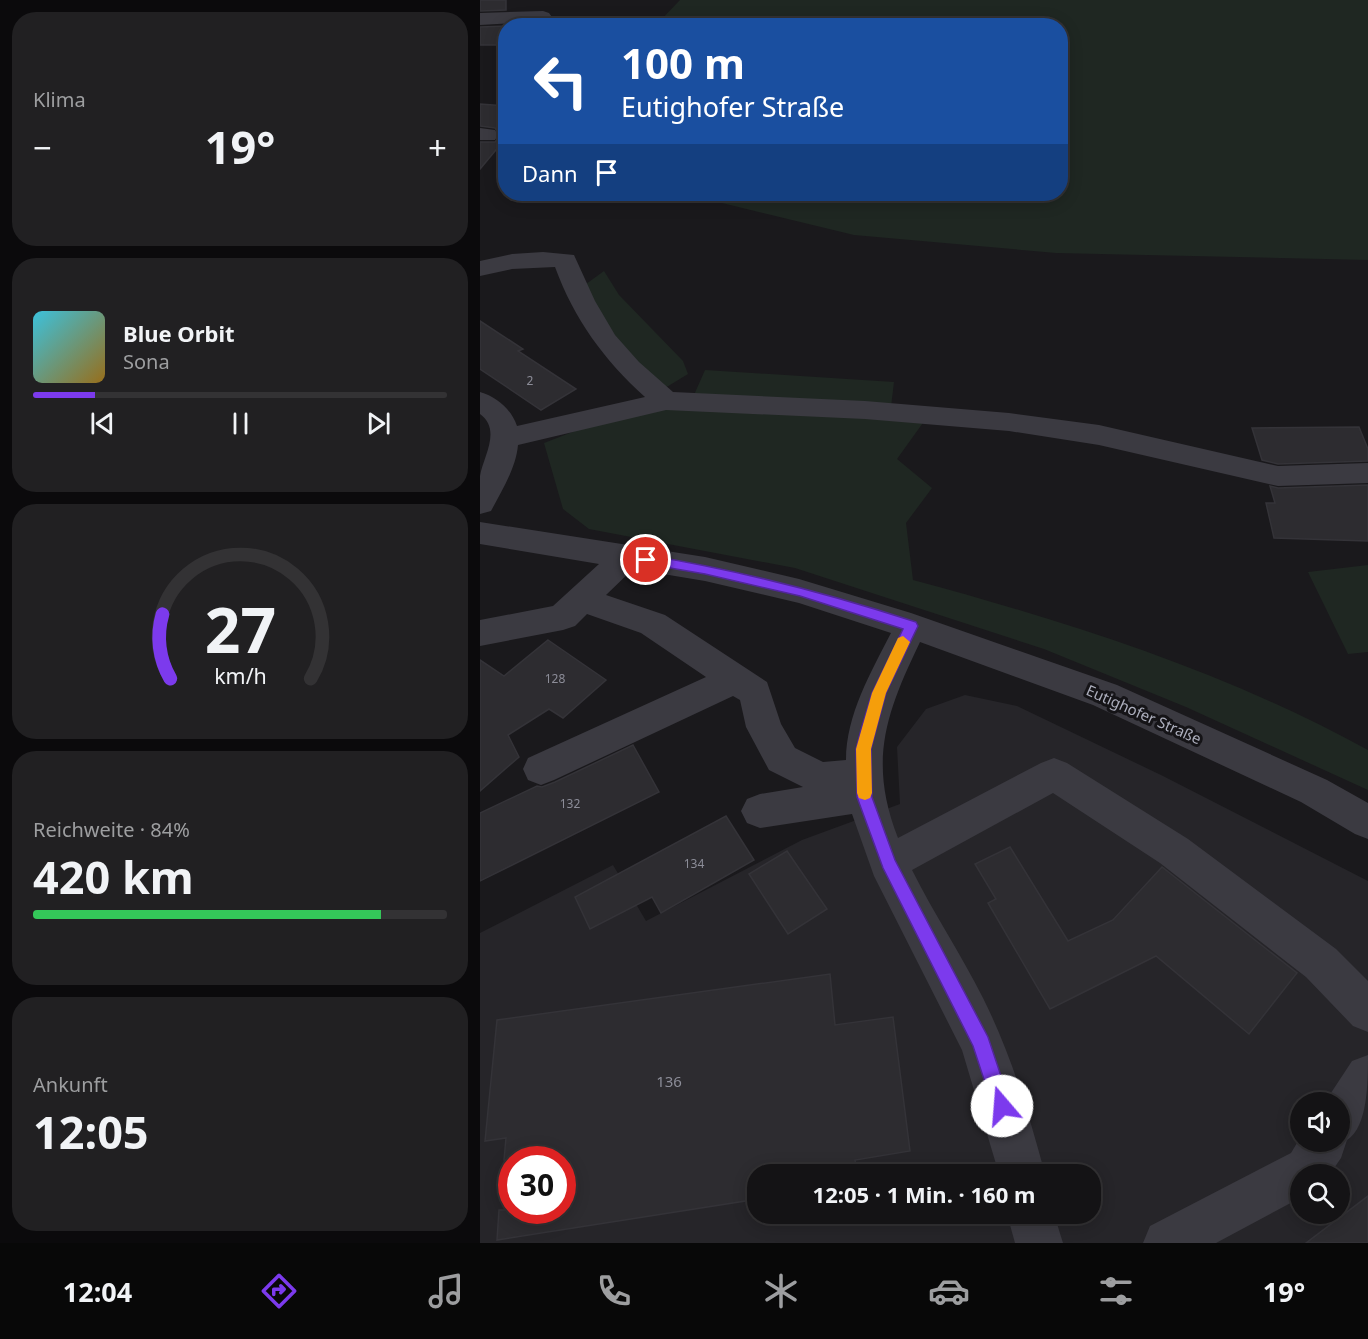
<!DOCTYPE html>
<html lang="de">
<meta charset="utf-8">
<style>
body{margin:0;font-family:"Noto Sans",sans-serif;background:#212022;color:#f1f3f6;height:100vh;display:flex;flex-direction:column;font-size:22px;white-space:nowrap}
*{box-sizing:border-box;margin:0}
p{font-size:20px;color:#9d9ea0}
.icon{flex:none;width:33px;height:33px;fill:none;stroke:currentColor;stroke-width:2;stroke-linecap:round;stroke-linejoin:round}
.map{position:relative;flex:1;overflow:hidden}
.drawer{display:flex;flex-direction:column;gap:12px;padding:12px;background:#0b0a0c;width:480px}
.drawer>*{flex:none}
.top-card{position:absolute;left:18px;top:18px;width:570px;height:183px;border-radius:24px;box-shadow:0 3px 15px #0003,0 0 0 2px #333234;background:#1a4fa0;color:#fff;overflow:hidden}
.controls{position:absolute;left:810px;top:1092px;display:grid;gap:12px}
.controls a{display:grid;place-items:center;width:60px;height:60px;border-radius:50%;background:#141315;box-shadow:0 3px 15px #0003,0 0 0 2px #333234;font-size:30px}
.speed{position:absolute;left:18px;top:1146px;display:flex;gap:12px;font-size:30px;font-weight:700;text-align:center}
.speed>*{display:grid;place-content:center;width:78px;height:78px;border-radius:50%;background:#141315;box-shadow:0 3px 15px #0003,0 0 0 2px #333234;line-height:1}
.speed .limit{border:9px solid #d22;background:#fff;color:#111}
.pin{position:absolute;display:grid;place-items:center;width:51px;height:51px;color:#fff;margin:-26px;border:3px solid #fff;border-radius:50%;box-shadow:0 2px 6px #0007}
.me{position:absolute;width:66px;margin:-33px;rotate:342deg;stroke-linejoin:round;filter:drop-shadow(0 0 4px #0008)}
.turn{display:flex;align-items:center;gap:21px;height:126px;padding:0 24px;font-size:27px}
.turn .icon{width:78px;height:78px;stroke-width:2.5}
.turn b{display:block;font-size:42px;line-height:51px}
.then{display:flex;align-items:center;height:57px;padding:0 24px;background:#0003;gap:12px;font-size:22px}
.big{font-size:45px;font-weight:700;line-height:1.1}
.drawer .widget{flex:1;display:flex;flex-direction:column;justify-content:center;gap:9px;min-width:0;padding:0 21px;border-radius:24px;background:#212022}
.drawer .dial{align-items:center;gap:0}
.dial svg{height:156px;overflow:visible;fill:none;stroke:#333234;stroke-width:7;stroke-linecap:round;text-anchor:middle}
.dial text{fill:#f1f3f6;stroke:none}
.song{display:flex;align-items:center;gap:18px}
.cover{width:72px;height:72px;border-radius:9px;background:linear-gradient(135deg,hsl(190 70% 55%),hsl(40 70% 35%))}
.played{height:6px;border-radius:3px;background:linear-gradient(90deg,#7c3aed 15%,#333234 15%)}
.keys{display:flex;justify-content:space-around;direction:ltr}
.heat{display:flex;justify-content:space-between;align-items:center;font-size:33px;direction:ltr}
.charge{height:9px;border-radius:4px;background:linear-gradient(90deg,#34c759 84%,#333234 0)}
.trip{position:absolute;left:267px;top:1164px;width:354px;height:60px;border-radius:24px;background:#141315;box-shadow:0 3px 15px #0003,0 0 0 2px #333234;font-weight:700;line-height:60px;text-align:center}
.tabs{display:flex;height:96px;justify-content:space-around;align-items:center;background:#080808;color:#9d9ea0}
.tabs .icon{width:42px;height:42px}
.tabs .active{color:#7c3aed}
.tabs b{font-size:27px;color:#f1f3f6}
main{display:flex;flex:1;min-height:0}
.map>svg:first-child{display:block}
.built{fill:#262529;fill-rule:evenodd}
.green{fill:#1f2722}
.building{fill:#2d2c30;stroke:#343338;stroke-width:1.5}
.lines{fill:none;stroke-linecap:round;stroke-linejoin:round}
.minor{fill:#3b3a41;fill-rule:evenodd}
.route{fill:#7c3aed;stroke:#51269a;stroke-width:1.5}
.slow{fill:#f59e0b}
.labels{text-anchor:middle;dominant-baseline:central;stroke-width:6;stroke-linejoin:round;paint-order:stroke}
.number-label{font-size:12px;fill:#8c8d98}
.street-label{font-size:15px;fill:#acaebc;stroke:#151417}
.near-number-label{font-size:15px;fill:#8c8d98}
</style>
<main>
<section class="drawer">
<div class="widget"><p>Klima</p>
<div class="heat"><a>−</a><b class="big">19°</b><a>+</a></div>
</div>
<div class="widget">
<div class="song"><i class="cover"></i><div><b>Blue Orbit</b><p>Sona</p></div></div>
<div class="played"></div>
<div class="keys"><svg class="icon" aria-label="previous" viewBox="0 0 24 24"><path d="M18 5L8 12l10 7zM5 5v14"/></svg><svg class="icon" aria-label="pause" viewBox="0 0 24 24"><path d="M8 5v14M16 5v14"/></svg><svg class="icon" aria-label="next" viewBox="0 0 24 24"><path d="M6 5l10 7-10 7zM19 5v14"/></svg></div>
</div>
<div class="widget dial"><svg viewBox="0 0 100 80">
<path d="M14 69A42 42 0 1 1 86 69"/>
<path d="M14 69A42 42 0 0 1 10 36" stroke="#7c3aed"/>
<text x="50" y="56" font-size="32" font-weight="700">27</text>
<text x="50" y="72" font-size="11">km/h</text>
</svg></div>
<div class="widget"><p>Reichweite · 84%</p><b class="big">420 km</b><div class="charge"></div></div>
<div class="widget"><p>Ankunft</p><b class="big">12:05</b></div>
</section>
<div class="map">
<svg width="888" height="1243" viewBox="0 0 888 1243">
<rect width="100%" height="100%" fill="#1a191c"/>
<path class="built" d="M 485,695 L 537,706 L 683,776 L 888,881 L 888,1196 L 826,1243 L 0,1243 L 0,933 L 133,865 L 166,921 L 322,840 L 420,804 L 417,747 L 446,709 ZM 820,1102 L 860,1102 L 860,1142 L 820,1142 ZM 32,1160 L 82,1160 L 82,1210 L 32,1210 ZM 278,1174 L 610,1174 L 610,1214 L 278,1214 ZM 820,1174 L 860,1174 L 860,1214 L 820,1214 Z"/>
<g class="green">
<path d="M 200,0 L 888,0 L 888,260 L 576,253 L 374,235 L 205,194 L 580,194 L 580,26 L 176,25 Z"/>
<path d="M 124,271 L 139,295 L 203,361 L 208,374 L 185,388 L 144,351 L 102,287 Z"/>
<path d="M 225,370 L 414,382 L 411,407 L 214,395 Z"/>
<path d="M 197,406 L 445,420 L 417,459 L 452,488 L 426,523 L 433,580 C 586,621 749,673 888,750 L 888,790 L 706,707 L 564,649 L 315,568 L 109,529 L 83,509 L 64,443 L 139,414 Z"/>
<path d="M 888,565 L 888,652 L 868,654 L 828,572 Z"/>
</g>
<g class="building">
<path d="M 0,0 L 26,0 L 26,10 L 0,11 Z"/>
<path d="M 26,26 L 26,45 L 0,45 L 0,27 Z"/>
<path d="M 0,104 L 26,106 L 26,138 L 0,169 L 0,142 L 15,142 L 20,136 L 15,128 L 0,126 Z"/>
<path d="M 0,321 L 43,349 L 38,351 L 96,389 L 61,410 L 0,369 Z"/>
<path d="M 879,427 L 888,449 L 888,461 L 798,464 L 782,460 L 772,428 Z"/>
<path d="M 888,485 L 888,541 L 794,538 L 786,503 L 795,503 L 790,486 L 798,488 Z"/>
<path d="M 68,640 L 126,680 L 83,718 L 69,709 L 28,735 L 39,757 L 0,791 L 0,660 L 24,676 Z"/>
<path d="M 153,745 L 179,792 L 0,881 L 0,813 L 57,786 L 62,787 L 75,782 Z"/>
<path d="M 246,816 L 274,860 L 181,913 L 172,897 L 110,929 L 95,897 Z"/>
<path d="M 530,847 L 588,941 L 633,920 L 682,867 L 817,973 L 769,1034 L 676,956 L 570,1009 L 508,903 L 516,899 L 495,864 Z"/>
<path d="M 307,851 L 347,909 L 308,934 L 269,874 Z"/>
<path d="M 350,974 L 355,1025 L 413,1017 L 430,1151 L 375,1160 L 377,1174 L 278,1174 L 278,1199 L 17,1240 L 19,1210 L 82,1210 L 82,1160 L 24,1160 L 26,1138 L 5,1141 L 17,1020 Z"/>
<path d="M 888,1196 L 888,1243 L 826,1243 Z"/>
</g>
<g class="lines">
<g class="minor">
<path d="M 63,11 L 69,13 L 72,17 L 69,21 L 0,25 L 0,13 Z"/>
<path d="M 0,128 L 15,130 L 18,135 L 15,140 L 0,140 Z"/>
<path d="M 63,252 L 94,255 L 115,301 L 135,335 L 159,362 L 193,392 L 385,401 L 529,413 L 619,425 L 798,466 L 888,463 L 888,483 L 798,486 L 619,445 L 529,431 L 385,419 L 186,410 L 38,445 C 36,468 22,490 11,511 L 0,514 C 0,502 0,487 0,476 C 3,457 22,430 0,414 L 0,392 C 17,397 31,409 37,426 L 165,397 C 124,360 94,319 75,267 L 32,269 L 0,276 L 0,261 L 32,254 Z"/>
<path d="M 0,522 L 225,557 L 319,579 L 431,613 L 637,685 L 847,780 L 888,803 L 888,839 L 875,834 L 821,802 L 613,705 L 440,642 C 406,713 388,761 418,838 L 561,763 L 574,758 L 587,763 L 708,839 L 856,949 L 888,981 L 888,1032 L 873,1026 L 826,977 L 680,863 L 573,793 L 432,870 C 454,914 481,954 503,998 C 531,1054 549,1114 565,1174 L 519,1174 L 482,1050 L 394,876 L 372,814 L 280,828 L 267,823 L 261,811 L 267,799 L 280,794 L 323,787 L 289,770 L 266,727 L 260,700 L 253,696 L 74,780 L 61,785 L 48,780 L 43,769 L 48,758 L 226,677 L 161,633 L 107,614 L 95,626 L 83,630 L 0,646 L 0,620 L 73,606 L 119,564 L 0,544 ZM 153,569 L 225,581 L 319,603 L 411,633 C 391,672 366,715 366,760 L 343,762 L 315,748 L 301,724 L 287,682 L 185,615 L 126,595 Z"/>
<path d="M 888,1055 C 888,1082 888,1127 867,1140 L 861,1158 L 850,1174 L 820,1174 L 820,1198 L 736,1243 L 663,1243 L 670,1226 L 811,1153 L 820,1138 L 820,1142 L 860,1142 L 860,1102 L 845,1102 L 872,1061 Z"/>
<path d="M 527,1214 L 574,1214 L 583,1243 L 535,1243 Z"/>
</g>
</g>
<path class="route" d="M 166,555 C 258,570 347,593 436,622 L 438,626 L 406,693 L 396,730 L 391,749 L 392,797 L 415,860 L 508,1037 L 531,1106 L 528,1113 L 522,1115 L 515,1113 L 493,1046 L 403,868 L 377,797 L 376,749 L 381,730 L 392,693 L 423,629 L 320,596 L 225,574 L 161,563 L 159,560 L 161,556 Z"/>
<path class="slow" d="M 423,636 L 430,642 L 406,693 L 391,749 L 392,793 L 390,798 L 385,800 L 379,798 L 377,793 L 376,749 L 392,693 L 418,638 Z"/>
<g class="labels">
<g class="number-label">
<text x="50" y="380">2</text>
<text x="75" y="678">128</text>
<text x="90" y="803">132</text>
<text x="214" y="863">134</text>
</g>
<g class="street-label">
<text transform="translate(664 714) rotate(24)">Eutighofer Straße</text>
</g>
<g class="near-number-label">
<text x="189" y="1081">136</text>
</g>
</g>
</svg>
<div class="controls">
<a><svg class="icon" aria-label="sound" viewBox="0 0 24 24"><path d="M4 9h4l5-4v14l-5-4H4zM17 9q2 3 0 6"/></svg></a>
<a><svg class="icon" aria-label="search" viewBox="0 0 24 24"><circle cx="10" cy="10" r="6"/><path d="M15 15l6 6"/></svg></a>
</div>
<div class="speed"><div class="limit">30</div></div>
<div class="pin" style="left:166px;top:560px;background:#d93025"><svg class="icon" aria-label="arrive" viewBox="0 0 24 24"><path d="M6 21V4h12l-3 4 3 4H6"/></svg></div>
<svg class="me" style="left:522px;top:1106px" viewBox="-20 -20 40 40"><circle r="19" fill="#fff"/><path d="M0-13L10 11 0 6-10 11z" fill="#7c3aed"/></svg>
<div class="trip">12:05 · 1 Min. · 160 m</div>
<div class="top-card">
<div class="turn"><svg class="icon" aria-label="left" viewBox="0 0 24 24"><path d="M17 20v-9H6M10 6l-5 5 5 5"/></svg><div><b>100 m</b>Eutighofer Straße</div></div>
<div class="then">Dann<svg class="icon" aria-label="arrive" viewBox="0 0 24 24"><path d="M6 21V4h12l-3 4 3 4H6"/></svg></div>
</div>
</div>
</main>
<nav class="tabs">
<b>12:04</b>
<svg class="icon active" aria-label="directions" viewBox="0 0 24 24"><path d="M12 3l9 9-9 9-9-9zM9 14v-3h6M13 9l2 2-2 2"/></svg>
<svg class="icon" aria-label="music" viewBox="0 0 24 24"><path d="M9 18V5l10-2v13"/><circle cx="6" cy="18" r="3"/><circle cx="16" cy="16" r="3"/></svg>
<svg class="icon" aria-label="phone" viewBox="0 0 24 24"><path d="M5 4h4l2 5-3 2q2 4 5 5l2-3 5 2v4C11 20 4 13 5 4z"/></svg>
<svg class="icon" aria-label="climate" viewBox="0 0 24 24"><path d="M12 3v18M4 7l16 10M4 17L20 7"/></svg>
<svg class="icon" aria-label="car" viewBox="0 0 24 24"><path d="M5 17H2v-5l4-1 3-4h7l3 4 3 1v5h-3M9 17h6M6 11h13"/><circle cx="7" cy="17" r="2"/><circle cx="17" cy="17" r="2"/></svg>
<svg class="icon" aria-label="filters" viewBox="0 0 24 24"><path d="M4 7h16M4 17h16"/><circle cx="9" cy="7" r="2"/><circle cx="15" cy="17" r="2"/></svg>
<b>19°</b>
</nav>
